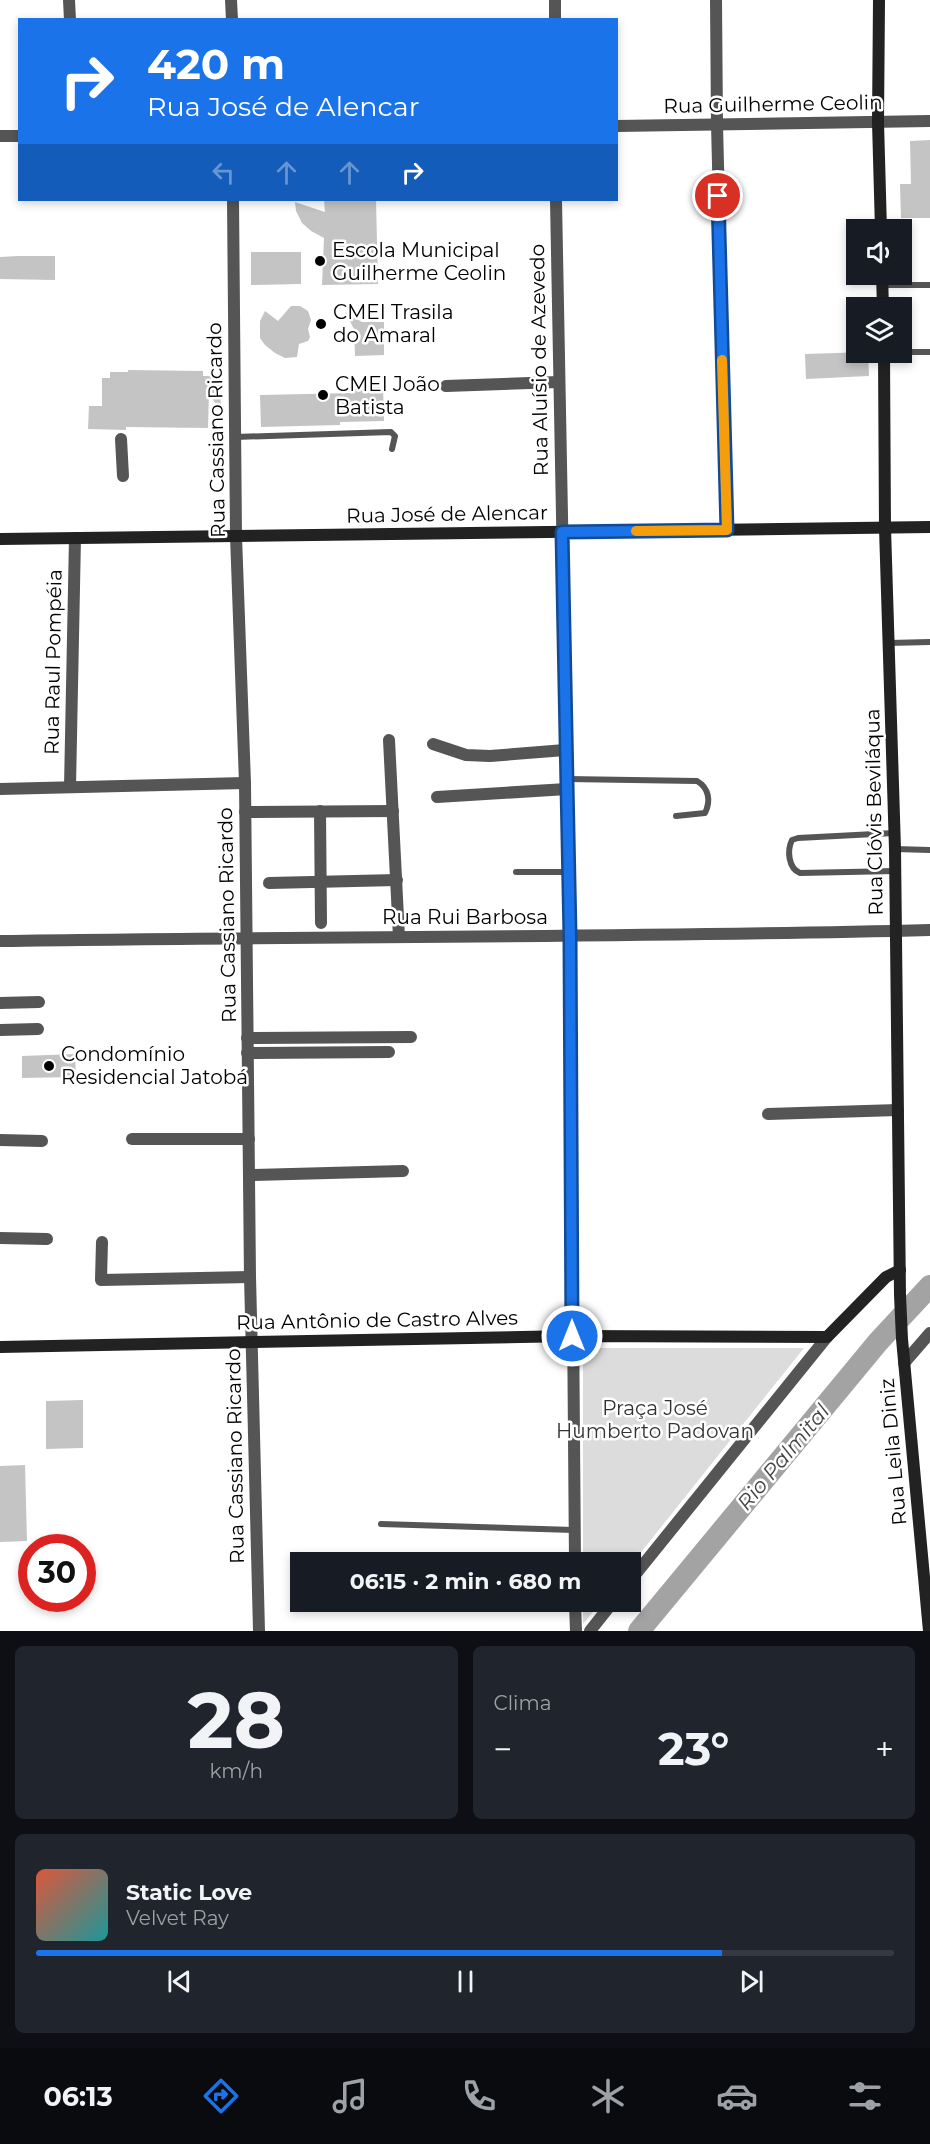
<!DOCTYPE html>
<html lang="pt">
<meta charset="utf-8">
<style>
body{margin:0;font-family:Montserrat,sans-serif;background:#20242c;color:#f1f3f6;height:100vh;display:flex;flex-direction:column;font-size:22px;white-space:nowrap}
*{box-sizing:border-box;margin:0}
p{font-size:20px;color:#9ea1a6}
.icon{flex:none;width:33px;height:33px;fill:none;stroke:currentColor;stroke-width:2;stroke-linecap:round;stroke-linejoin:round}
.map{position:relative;height:1631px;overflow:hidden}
.side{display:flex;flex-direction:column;gap:15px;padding:15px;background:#0d0f14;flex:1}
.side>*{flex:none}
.banner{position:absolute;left:18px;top:18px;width:600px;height:183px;border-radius:0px;box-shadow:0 3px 9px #0003;background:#1a73e8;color:#fff;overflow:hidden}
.buttons{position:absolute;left:846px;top:219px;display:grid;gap:12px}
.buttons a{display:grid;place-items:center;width:66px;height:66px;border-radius:0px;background:#171b24;box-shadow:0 3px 9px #0003;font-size:30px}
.speed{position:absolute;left:18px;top:1534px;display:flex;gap:12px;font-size:30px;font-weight:700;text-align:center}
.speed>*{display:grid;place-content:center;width:78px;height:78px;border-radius:50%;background:#171b24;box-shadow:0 3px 9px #0003;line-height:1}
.speed .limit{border:9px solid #d22;background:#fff;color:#111}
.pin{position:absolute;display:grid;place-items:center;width:51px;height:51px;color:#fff;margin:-26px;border:3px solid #fff;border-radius:50%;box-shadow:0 2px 6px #0007}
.me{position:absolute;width:66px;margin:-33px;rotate:0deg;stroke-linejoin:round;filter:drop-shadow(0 0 4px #0008)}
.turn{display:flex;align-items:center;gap:21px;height:126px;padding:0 30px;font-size:27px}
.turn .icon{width:78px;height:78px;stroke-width:2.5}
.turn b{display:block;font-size:42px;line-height:51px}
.lanes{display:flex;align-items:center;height:57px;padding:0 30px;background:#0003;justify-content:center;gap:30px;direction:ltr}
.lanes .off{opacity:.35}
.big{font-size:45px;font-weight:700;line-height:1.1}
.side .card{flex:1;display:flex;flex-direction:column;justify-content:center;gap:9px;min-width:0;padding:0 21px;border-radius:9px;background:#20242c}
.side .dial{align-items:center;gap:0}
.dial b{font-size:78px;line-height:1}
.song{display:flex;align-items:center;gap:18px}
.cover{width:72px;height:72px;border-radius:9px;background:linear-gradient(135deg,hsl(10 70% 55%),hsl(180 70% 35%))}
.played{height:6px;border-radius:3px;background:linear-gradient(90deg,#1a73e8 80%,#363941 80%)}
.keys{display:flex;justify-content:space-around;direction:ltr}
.heat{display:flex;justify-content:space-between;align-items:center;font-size:33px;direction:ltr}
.side .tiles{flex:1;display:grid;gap:15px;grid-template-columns:1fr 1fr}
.card:last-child{grid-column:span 2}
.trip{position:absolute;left:290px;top:1552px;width:351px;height:60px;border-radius:0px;background:#171b24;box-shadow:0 3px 9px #0003;font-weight:700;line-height:60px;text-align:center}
.tabs{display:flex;height:96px;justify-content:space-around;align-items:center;background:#090b0e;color:#9ea1a6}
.tabs .icon{width:42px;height:42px}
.tabs .on{color:#1a73e8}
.tabs b{font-size:27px;color:#f1f3f6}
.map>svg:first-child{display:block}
.green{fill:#dcdcdc}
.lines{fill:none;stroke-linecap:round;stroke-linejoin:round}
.river{stroke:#a3a3a3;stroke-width:22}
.building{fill:#c4c4c4}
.lane{stroke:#555;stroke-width:6}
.street{stroke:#555;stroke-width:12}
.secondary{stroke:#222;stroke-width:12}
.route-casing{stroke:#114b97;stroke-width:15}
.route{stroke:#1a73e8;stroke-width:10}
.slow{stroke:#f59e0b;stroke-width:10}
.poi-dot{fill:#000;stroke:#fff;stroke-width:2}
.labels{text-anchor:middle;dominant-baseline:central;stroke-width:5;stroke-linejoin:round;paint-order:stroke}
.street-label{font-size:20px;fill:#000;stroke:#fff}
.poi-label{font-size:20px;fill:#000;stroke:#fff;text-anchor:start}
.park-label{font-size:20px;fill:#333;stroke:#fff}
.water-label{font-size:21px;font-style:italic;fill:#444;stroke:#fff}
</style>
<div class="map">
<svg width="930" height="1631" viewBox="0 0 930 1631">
<rect width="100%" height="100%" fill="#fff"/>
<g class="green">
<path d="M 583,1348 L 804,1348 L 630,1566 L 630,1563 L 583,1563 Z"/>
<path d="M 583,1602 L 601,1602 L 583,1624 Z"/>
</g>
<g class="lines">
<path class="river" d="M 639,1631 L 878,1342 L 930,1286"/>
</g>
<g class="building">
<path d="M 930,140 L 930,218 L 901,218 L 900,184 L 911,184 L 910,141 Z"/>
<path d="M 324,200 L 376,200 L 378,284 L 322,285 L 324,238 L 311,231 L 302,223 L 296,211 L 295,202 L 325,212 Z"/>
<path d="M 251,252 L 301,252 L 301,284 L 251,285 Z"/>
<path d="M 18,256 L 55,256 L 55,280 L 0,279 L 0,257 Z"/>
<path d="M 291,306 L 300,306 L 308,311 L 311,320 L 308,329 L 310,337 L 308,341 L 299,344 L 297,357 L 285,358 L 275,353 L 265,345 L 260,338 L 260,321 L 265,311 L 278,321 Z"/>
<path d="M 345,312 L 362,322 L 384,322 L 384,355 L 355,356 L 354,329 Z"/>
<path d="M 868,352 L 869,376 L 806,379 L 805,354 Z"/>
<path d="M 128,370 L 203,371 L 203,376 L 220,376 L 221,411 L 209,394 L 208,428 L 126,427 L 126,430 L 88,429 L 89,406 L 102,406 L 102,378 L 110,378 L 110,372 L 128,372 Z"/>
<path d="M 354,383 L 361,387 L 383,387 L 384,421 L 340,422 L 340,425 L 261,427 L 260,395 L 351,393 Z"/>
<path d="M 75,1054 L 76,1077 L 22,1078 L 22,1056 Z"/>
<path d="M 83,1400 L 83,1448 L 46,1449 L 46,1401 Z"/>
<path d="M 25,1465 L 27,1541 L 0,1542 L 0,1466 Z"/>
</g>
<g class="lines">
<g class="lane">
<path d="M 883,285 L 930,285"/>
<path d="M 902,352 L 930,352"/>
<path d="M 236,437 L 391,432 L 395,436 L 392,449"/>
<path d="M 889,643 L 930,642"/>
<path d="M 567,779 L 697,781 C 709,788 711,801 705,813 L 676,816"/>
<path d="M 894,833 L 798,838 L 792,840 C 787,850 788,868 800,873 L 896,871"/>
<path d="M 895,849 L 930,850"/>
<path d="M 516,872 L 568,872"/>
<path d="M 381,1524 L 574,1530"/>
</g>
<g class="street">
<path d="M 69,0 L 70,20"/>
<path d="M 231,0 L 232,20"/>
<path d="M 555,0 L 555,20"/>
<path d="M 716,0 L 717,124 L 727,530"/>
<path d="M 616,126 L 930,121"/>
<path d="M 0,136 L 20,136"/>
<path d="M 233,200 L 236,536 L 245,783 L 250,1277 L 259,1631"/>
<path d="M 556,200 L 570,936 L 575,1563"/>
<path d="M 446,386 L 559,382"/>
<path d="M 121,439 L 123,476"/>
<path d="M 389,740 L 399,937"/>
<path d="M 433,744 L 466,755 L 490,756 L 565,750"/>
<path d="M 70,787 L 75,538"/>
<path d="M 0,789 L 245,783"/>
<path d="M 437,797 L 567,789"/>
<path d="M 320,811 L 321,923"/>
<path d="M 245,812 L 393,811"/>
<path d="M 269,883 L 397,880"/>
<path d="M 0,941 C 310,936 620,938 930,930"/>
<path d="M 0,1003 L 39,1002"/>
<path d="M 0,1030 L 38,1029"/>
<path d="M 247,1038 L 411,1037"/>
<path d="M 247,1053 L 389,1052"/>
<path d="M 768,1114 L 898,1110"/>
<path d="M 132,1139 L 249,1139"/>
<path d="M 0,1140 L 42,1141"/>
<path d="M 250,1175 L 403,1171"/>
<path d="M 0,1238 L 47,1239"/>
<path d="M 102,1242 L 101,1280 L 250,1277"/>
<path d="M 904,1363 L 930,1333"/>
<path d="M 630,1581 L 827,1337"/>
<path d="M 575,1602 L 576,1631"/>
<path d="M 590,1631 L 613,1602"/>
</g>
<g class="secondary">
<path d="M 879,0 L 878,122 L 881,230"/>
<path d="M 882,274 L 883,308"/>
<path d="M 884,352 L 885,528 L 895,849 L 900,1295 L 902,1339 L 929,1631"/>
<path d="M 0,539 L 930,527"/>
<path d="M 0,1347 L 572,1336 L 827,1337 L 886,1277 L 900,1270"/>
</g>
</g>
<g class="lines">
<g class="route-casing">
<path id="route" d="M 572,1336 L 570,936 L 562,532 L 727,530 L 718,196"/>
</g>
<use href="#route" class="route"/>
<path class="slow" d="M 636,531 L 727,530 L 722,360"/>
</g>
<g class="poi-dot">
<circle cx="320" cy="261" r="6"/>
<circle cx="321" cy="324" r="6"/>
<circle cx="323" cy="395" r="6"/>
<circle cx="49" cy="1066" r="6"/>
</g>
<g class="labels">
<g class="street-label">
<text transform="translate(773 104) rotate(-1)">Rua Guilherme Ceolin</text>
<text transform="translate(539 360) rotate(-91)">Rua Aluísio de Azevedo</text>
<text transform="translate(216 430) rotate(-91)">Rua Cassiano Ricardo</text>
<text transform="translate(447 514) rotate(-1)">Rua José de Alencar</text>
<text transform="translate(53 662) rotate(-89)">Rua Raul Pompéia</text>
<text transform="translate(874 812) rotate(-91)">Rua Clóvis Beviláqua</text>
<text transform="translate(227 915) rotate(-91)">Rua Cassiano Ricardo</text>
<text x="465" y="917">Rua Rui Barbosa</text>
<text transform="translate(377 1320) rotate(-1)">Rua Antônio de Castro Alves</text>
<text transform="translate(893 1452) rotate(-95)">Rua Leila Diniz</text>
<text transform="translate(235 1456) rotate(-91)">Rua Cassiano Ricardo</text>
</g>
<g class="poi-label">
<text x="332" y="250">Escola Municipal<tspan x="332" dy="23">Guilherme Ceolin</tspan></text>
<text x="333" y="312">CMEI Trasila<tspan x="333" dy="23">do Amaral</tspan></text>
<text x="335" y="384">CMEI João<tspan x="335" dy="23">Batista</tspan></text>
<text x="61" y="1054">Condomínio<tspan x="61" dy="23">Residencial Jatobá</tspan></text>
</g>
<g class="park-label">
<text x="655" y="1408">Praça José<tspan x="655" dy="23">Humberto Padovan</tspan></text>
</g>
<g class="water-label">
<text transform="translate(783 1457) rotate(-50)">Rio Palmital</text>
</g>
</g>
</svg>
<div class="buttons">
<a><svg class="icon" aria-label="sound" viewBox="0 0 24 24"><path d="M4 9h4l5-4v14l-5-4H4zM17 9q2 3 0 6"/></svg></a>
<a><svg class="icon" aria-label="layers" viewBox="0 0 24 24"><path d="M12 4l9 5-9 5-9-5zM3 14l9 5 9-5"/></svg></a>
</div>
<div class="speed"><div class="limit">30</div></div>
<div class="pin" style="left:718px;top:196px;background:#d93025"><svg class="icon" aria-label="arrive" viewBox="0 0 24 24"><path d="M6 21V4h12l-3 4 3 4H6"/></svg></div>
<svg class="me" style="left:572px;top:1336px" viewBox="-20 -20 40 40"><circle r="17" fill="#1a73e8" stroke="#fff" stroke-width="3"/><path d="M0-11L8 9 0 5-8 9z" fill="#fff"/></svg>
<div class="trip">06:15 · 2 min · 680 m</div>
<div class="banner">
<div class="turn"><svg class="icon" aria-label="right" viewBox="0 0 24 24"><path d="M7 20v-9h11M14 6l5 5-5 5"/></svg><div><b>420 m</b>Rua José de Alencar</div></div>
<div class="lanes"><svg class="icon off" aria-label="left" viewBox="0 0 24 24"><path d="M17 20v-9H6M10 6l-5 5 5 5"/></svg><svg class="icon off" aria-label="ahead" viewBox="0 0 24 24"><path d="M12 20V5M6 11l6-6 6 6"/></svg><svg class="icon off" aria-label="ahead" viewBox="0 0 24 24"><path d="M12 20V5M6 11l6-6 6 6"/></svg><svg class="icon" aria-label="right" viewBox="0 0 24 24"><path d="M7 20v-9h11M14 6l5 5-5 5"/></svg></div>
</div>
</div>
<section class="side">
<div class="tiles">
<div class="card dial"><b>28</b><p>km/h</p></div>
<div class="card"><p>Clima</p>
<div class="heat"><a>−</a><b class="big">23°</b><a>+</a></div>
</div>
<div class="card">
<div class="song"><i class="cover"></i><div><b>Static Love</b><p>Velvet Ray</p></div></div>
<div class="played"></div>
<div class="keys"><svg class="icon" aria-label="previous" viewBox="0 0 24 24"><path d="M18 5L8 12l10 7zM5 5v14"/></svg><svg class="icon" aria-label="pause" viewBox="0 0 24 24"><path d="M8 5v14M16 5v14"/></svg><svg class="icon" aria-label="next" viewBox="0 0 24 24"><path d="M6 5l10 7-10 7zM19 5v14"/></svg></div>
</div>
</div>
</section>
<nav class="tabs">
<b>06:13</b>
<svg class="icon on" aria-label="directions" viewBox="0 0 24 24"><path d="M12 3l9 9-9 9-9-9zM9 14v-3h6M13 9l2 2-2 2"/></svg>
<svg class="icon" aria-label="music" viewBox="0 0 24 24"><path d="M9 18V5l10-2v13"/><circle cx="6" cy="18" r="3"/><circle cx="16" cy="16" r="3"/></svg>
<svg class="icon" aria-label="phone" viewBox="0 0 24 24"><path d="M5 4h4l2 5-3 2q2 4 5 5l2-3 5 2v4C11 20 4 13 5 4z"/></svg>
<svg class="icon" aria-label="climate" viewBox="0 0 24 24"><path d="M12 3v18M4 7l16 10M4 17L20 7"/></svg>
<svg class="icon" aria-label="car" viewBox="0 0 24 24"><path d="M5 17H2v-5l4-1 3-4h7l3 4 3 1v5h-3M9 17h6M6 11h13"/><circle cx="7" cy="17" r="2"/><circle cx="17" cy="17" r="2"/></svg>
<svg class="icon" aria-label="filters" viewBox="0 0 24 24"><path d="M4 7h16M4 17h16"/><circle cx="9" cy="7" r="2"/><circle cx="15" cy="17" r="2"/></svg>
</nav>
